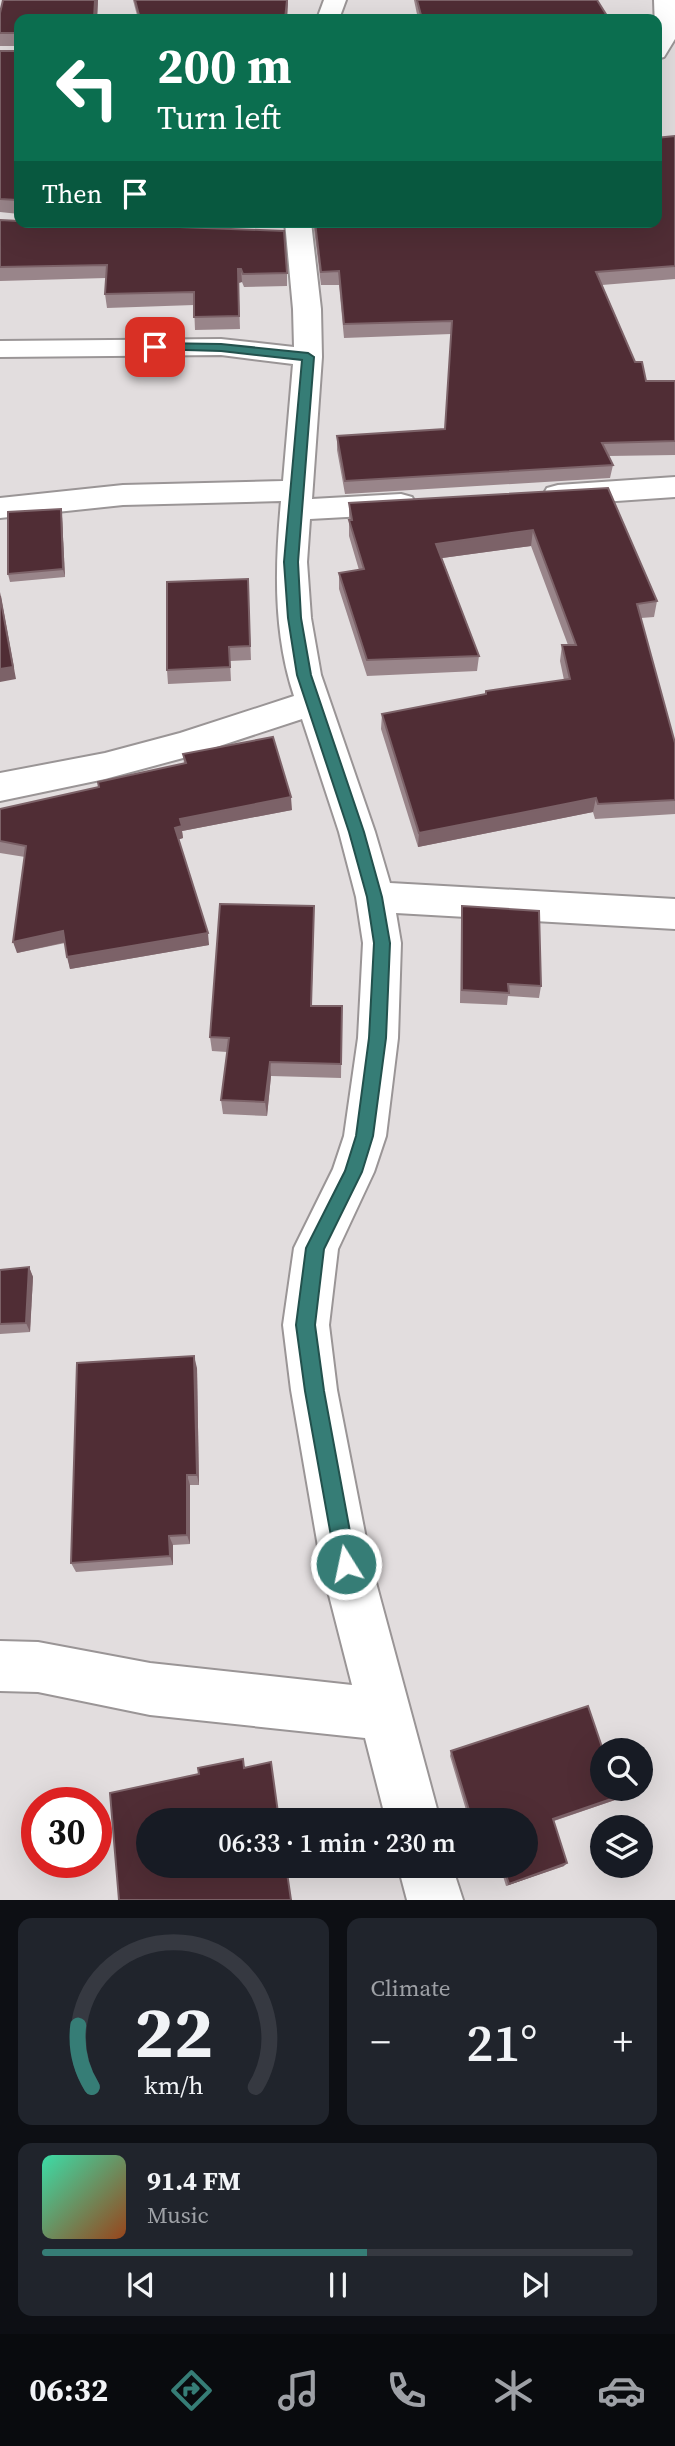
<!DOCTYPE html>
<meta charset="utf-8">
<style>
body{margin:0;font-family:"Source Serif 4",serif;background:#20242c;color:#f1f3f6;height:100vh;display:flex;flex-direction:column;font-size:26px;white-space:nowrap}
*{box-sizing:border-box;margin:0}
p{font-size:23px;color:#9ea1a6}
.icon{flex:none;width:38px;height:38px;fill:none;stroke:currentColor;stroke-width:2;stroke-linecap:round;stroke-linejoin:round}
.map{position:relative;height:1900px;overflow:hidden}
.details{display:flex;flex-direction:column;gap:18px;padding:18px;background:#0d0f14;flex:1}
.details>*{flex:none}
.top-card{position:absolute;left:14px;top:14px;width:648px;height:214px;border-radius:14px;box-shadow:0 7px 28px #0002;background:#0b6e4f;color:#fff;overflow:hidden}
.controls{position:absolute;left:590px;top:1738px;display:grid;gap:14px}
.controls a{display:grid;place-items:center;width:63px;height:63px;border-radius:50%;background:#171b24;box-shadow:0 7px 28px #0002;font-size:35px}
.speed{position:absolute;left:21px;top:1787px;display:flex;gap:14px;font-size:35px;font-weight:700;text-align:center}
.speed>*{display:grid;place-content:center;width:91px;height:91px;border-radius:50%;background:#171b24;box-shadow:0 7px 28px #0002;line-height:1}
.speed .limit{border:10px solid #d22;background:#fff;color:#111}
.pin{position:absolute;display:grid;place-items:center;width:60px;height:60px;color:#fff;margin:-30px;border-radius:14px;box-shadow:0 4px 10px #0006}
.me{position:absolute;width:77px;margin:-38px;rotate:350deg;stroke-linejoin:round;filter:drop-shadow(0 0 5px #0008)}
.turn{display:flex;align-items:center;gap:24px;height:147px;padding:0 28px;font-size:32px}
.turn .icon{width:91px;height:91px;stroke-width:2.5}
.turn b{display:block;font-size:49px;line-height:60px}
.then{display:flex;align-items:center;height:66px;padding:0 28px;background:#0003;gap:14px;font-size:26px}
.big{font-size:52px;font-weight:600;line-height:1.1}
.details .card{flex:1;display:flex;flex-direction:column;justify-content:center;gap:10px;min-width:0;padding:0 24px;border-radius:14px;background:#20242c}
.details .dial{align-items:center;gap:0}
.dial svg{height:182px;overflow:visible;fill:none;stroke:#363941;stroke-width:7;stroke-linecap:round;text-anchor:middle}
.dial text{fill:#f1f3f6;stroke:none}
.song{display:flex;align-items:center;gap:21px}
.cover{width:84px;height:84px;border-radius:10px;background:linear-gradient(135deg,hsl(160 70% 55%),hsl(20 70% 35%))}
.played{height:7px;border-radius:4px;background:linear-gradient(90deg,#367d76 55%,#363941 55%)}
.keys{display:flex;justify-content:space-around;direction:ltr}
.heat{display:flex;justify-content:space-between;align-items:center;font-size:38px;direction:ltr}
.details .tiles{flex:1;display:grid;gap:18px;grid-template-columns:1fr 1fr}
.card:last-child{grid-column:span 2}
.trip{position:absolute;left:136px;top:1808px;width:402px;height:70px;border-radius:35px;background:#171b24;box-shadow:0 7px 28px #0002;font-weight:600;line-height:70px;text-align:center}
.tab-bar{display:flex;height:112px;justify-content:space-around;align-items:center;background:#090b0e;color:#9ea1a6}
.tab-bar .icon{width:49px;height:49px}
.tab-bar .on{color:#367d76}
.tab-bar b{font-size:32px;color:#f1f3f6}
.map>svg:first-child{display:block}
.lines{fill:none;stroke-linecap:round;stroke-linejoin:round}
.street-casing{stroke:#9a9596;stroke-width:4}
.street{fill:#fff;fill-rule:evenodd}
.wall{fill:#99858a}
.shaded-wall{fill:#7c6268}
.building{fill:#502d35;stroke:#7c6268;stroke-width:2}
.route{fill:#367d76;stroke:#23514d;stroke-width:2}
</style>
<div class="map">
<svg width="675" height="1900" viewBox="0 0 675 1900">
<rect width="100%" height="100%" fill="#e2ddde"/>
<g class="lines">
<g class="street-casing">
<g id="street">
<path d="M 324,0 L 346,0 L 339,19 L 317,19 Z"/>
<path d="M 654,0 L 675,0 L 675,39 L 664,57 L 656,59 Z"/>
<path d="M 285,222 L 311,222 L 321,309 L 322,357 L 312,499 L 401,494 L 412,497 L 416,504 L 412,511 L 401,514 L 310,519 L 307,562 L 311,618 L 321,675 L 375,832 L 390,883 L 675,899 L 675,929 L 396,913 L 401,943 L 398,1038 L 386,1136 L 374,1172 L 338,1249 L 329,1325 L 337,1390 L 371,1564 L 440,1820 L 386,1820 L 365,1738 L 150,1715 L 38,1692 L 0,1691 L 0,1641 L 38,1642 L 150,1663 L 352,1685 L 321,1564 L 291,1390 L 283,1325 L 294,1248 L 333,1169 L 344,1136 L 358,1038 L 363,943 L 356,897 L 339,832 L 302,719 L 183,758 L 105,779 L 0,801 L 0,773 L 105,753 L 180,733 L 294,696 C 273,633 275,567 281,501 L 123,505 L 0,518 L 0,498 L 123,485 L 283,481 L 293,364 L 221,355 L 0,357 L 0,341 L 221,339 L 294,347 L 293,309 Z"/>
<path d="M 675,477 L 675,497 L 558,505 L 547,502 L 543,495 L 547,488 L 558,485 Z"/>
<path d="M 398,1866 L 452,1866 L 463,1900 L 407,1900 Z"/>
</g>
</g>
<use href="#street" class="street"/>
</g>
<g class="wall">
<path d="M 3,0 L 98,0 L 97,19 L 19,19 L 19,214 L 0,212 L 0,51 L 19,51 L 19,46 L 0,46 L 0,13 Z"/>
<path d="M 133,0 L 288,0 L 287,19 L 138,19 Z"/>
<path d="M 414,0 L 597,0 L 609,19 L 418,19 Z"/>
<path d="M 675,136 L 675,279 L 602,285 L 635,362 L 646,381 L 675,381 L 675,455 L 609,456 L 613,465 L 610,478 L 345,494 L 337,450 L 337,436 L 445,429 L 451,334 L 344,338 L 339,285 L 321,285 L 313,222 L 656,222 Z"/>
<path d="M 0,220 L 287,273 L 287,286 L 244,287 L 242,282 L 238,283 L 240,329 L 195,330 L 194,305 L 107,308 L 105,294 L 106,278 L 0,281 Z"/>
<path d="M 239,222 L 284,222 L 283,224 Z"/>
<path d="M 608,488 L 657,601 L 654,617 L 641,618 L 675,743 L 675,814 L 595,819 L 593,812 L 418,847 L 381,729 L 382,714 L 564,680 L 560,661 L 562,645 L 568,645 L 531,546 L 442,558 L 479,656 L 477,671 L 367,676 L 339,589 L 339,573 L 359,570 L 349,536 L 349,503 Z"/>
<path d="M 61,509 L 62,517 L 65,577 L 10,582 L 8,574 Z"/>
<path d="M 248,579 L 251,660 L 230,661 L 231,681 L 168,684 L 167,670 Z"/>
<path d="M 183,754 L 292,810 L 182,831 L 183,838 L 179,839 L 209,945 L 70,969 L 65,943 L 17,953 L 25,857 L 0,853 L 0,809 L 81,792 L 184,764 Z"/>
<path d="M 314,906 L 311,1006 L 342,1006 L 341,1078 L 271,1076 L 267,1116 L 223,1114 L 221,1100 L 227,1052 L 212,1051 L 210,1037 Z"/>
<path d="M 462,906 L 541,986 L 539,998 L 508,996 L 507,1005 L 460,1003 L 461,919 Z"/>
<path d="M 29,1267 L 33,1277 L 30,1332 L 0,1334 L 0,1270 Z"/>
<path d="M 197,1368 L 199,1485 L 190,1485 L 190,1544 L 173,1545 L 173,1565 L 76,1572 L 71,1563 Z"/>
<path d="M 451,1751 L 620,1796 L 615,1800 L 554,1821 L 564,1866 L 506,1886 L 500,1866 L 527,1866 L 527,1820 L 469,1820 L 450,1756 Z"/>
</g>
<g class="shaded-wall">
<path d="M 95,0 L 98,0 L 97,19 L 94,19 Z"/>
<path d="M 287,0 L 288,0 L 287,19 L 285,19 Z"/>
<path d="M 238,269 L 241,269 L 242,282 L 238,283 L 240,329 Z"/>
<path d="M 61,509 L 62,517 L 65,577 L 63,569 Z"/>
<path d="M 533,530 L 531,546 L 435,559 L 436,544 Z"/>
<path d="M 0,592 L 16,679 L 0,682 Z"/>
<path d="M 291,797 L 292,810 L 182,831 L 183,838 L 177,840 L 175,828 L 180,819 Z"/>
<path d="M 596,798 L 593,812 L 418,847 L 419,833 Z"/>
<path d="M 314,906 L 314,921 L 311,1020 L 311,1006 Z"/>
<path d="M 63,931 L 66,942 L 17,953 L 13,942 Z"/>
<path d="M 208,933 L 209,945 L 70,969 L 67,957 Z"/>
<path d="M 270,1062 L 271,1076 L 267,1116 L 265,1102 Z"/>
<path d="M 29,1267 L 33,1277 L 30,1332 L 26,1323 Z"/>
<path d="M 194,1356 L 197,1368 L 199,1485 L 197,1475 Z"/>
<path d="M 187,1475 L 190,1485 L 190,1544 L 187,1535 Z"/>
<path d="M 169,1536 L 173,1545 L 173,1565 L 170,1556 Z"/>
<path d="M 620,1796 L 615,1800 L 550,1822 L 553,1819 Z"/>
<path d="M 567,1863 L 564,1866 L 506,1886 L 509,1884 Z"/>
</g>
<g class="building">
<path d="M 3,0 L 95,0 L 94,19 L 19,19 L 19,206 L 17,200 L 0,199 L 0,51 L 19,51 L 19,33 L 0,33 L 0,13 Z"/>
<path d="M 135,0 L 287,0 L 285,19 L 140,19 Z"/>
<path d="M 417,0 L 597,0 L 609,19 L 422,19 Z"/>
<path d="M 675,136 L 675,266 L 596,272 L 635,362 L 642,362 L 646,381 L 675,381 L 675,441 L 602,443 L 613,465 L 345,481 L 337,436 L 445,429 L 452,321 L 344,324 L 339,271 L 321,272 L 315,222 L 656,222 L 656,138 Z"/>
<path d="M 0,220 L 19,221 L 19,222 L 53,222 L 284,231 L 287,273 L 243,274 L 241,269 L 238,269 L 239,316 L 194,317 L 194,292 L 105,294 L 107,265 L 0,267 Z"/>
<path d="M 608,488 L 657,601 L 637,604 L 675,743 L 675,800 L 598,804 L 596,798 L 419,833 L 382,714 L 486,694 L 486,691 L 570,679 L 562,645 L 576,645 L 533,530 L 436,544 L 479,656 L 367,660 L 339,573 L 364,569 L 349,520 L 352,520 L 349,503 Z"/>
<path d="M 61,509 L 63,569 L 8,574 L 8,512 Z"/>
<path d="M 248,579 L 250,646 L 229,647 L 230,667 L 167,670 L 167,582 Z"/>
<path d="M 0,596 L 13,667 L 0,669 Z"/>
<path d="M 273,737 L 291,797 L 180,819 L 182,826 L 175,828 L 208,933 L 67,957 L 63,931 L 13,942 L 26,846 L 0,841 L 0,809 L 99,787 L 98,782 L 186,763 L 183,754 Z"/>
<path d="M 220,904 L 314,906 L 311,1006 L 342,1006 L 341,1064 L 270,1062 L 265,1102 L 221,1100 L 229,1038 L 210,1037 Z"/>
<path d="M 462,906 L 539,911 L 541,986 L 508,984 L 509,993 L 462,990 Z"/>
<path d="M 29,1267 L 26,1323 L 0,1324 L 0,1270 Z"/>
<path d="M 194,1356 L 197,1475 L 187,1475 L 187,1535 L 169,1536 L 170,1556 L 71,1563 L 77,1363 Z"/>
<path d="M 588,1706 L 603,1750 L 602,1750 L 602,1788 L 617,1788 L 620,1796 L 553,1819 L 567,1863 L 509,1884 L 503,1866 L 527,1866 L 527,1820 L 472,1820 L 451,1751 Z"/>
<path d="M 243,1759 L 244,1768 L 271,1762 L 279,1820 L 149,1820 L 149,1866 L 286,1866 L 291,1900 L 119,1900 L 110,1793 L 199,1774 L 198,1768 Z"/>
</g>
<path class="route" d="M 155,343 L 221,344 L 308,353 L 314,357 L 298,562 L 301,618 L 311,675 L 364,832 L 382,897 L 390,943 L 386,1038 L 373,1136 L 362,1172 L 324,1249 L 315,1325 L 324,1391 L 356,1564 L 353,1571 L 346,1574 L 339,1571 L 336,1564 L 305,1391 L 296,1325 L 306,1248 L 345,1171 L 356,1136 L 369,1038 L 374,943 L 367,897 L 349,832 L 297,675 L 288,618 L 284,562 L 302,360 L 221,351 L 151,349 L 149,347 Z"/>
</svg>
<div class="controls">
<a><svg class="icon" aria-label="search" viewBox="0 0 24 24"><circle cx="10" cy="10" r="6"/><path d="M15 15l6 6"/></svg></a>
<a><svg class="icon" aria-label="layers" viewBox="0 0 24 24"><path d="M12 4l9 5-9 5-9-5zM3 14l9 5 9-5"/></svg></a>
</div>
<div class="speed"><div class="limit">30</div></div>
<div class="pin" style="left:155px;top:347px;background:#d93025"><svg class="icon" aria-label="arrive" viewBox="0 0 24 24"><path d="M6 21V4h12l-3 4 3 4H6"/></svg></div>
<svg class="me" style="left:346px;top:1564px" viewBox="-20 -20 40 40"><circle r="17" fill="#367d76" stroke="#fff" stroke-width="3"/><path d="M0-11L8 9 0 5-8 9z" fill="#fff"/></svg>
<div class="trip">06:33 · 1 min · 230 m</div>
<div class="top-card">
<div class="turn"><svg class="icon" aria-label="left" viewBox="0 0 24 24"><path d="M17 20v-9H6M10 6l-5 5 5 5"/></svg><div><b>200 m</b>Turn left</div></div>
<div class="then">Then<svg class="icon" aria-label="arrive" viewBox="0 0 24 24"><path d="M6 21V4h12l-3 4 3 4H6"/></svg></div>
</div>
</div>
<section class="details">
<div class="tiles">
<div class="card dial"><svg viewBox="0 0 100 80">
<path d="M14 69A42 42 0 1 1 86 69"/>
<path d="M14 69A42 42 0 0 1 8 42" stroke="#367d76"/>
<text x="50" y="56" font-size="32" font-weight="700">22</text>
<text x="50" y="72" font-size="11">km/h</text>
</svg></div>
<div class="card"><p>Climate</p>
<div class="heat"><a>−</a><b class="big">21°</b><a>+</a></div>
</div>
<div class="card">
<div class="song"><i class="cover"></i><div><b>91.4 FM</b><p>Music</p></div></div>
<div class="played"></div>
<div class="keys"><svg class="icon" aria-label="previous" viewBox="0 0 24 24"><path d="M18 5L8 12l10 7zM5 5v14"/></svg><svg class="icon" aria-label="pause" viewBox="0 0 24 24"><path d="M8 5v14M16 5v14"/></svg><svg class="icon" aria-label="next" viewBox="0 0 24 24"><path d="M6 5l10 7-10 7zM19 5v14"/></svg></div>
</div>
</div>
</section>
<nav class="tab-bar">
<b>06:32</b>
<svg class="icon on" aria-label="directions" viewBox="0 0 24 24"><path d="M12 3l9 9-9 9-9-9zM9 14v-3h6M13 9l2 2-2 2"/></svg>
<svg class="icon" aria-label="music" viewBox="0 0 24 24"><path d="M9 18V5l10-2v13"/><circle cx="6" cy="18" r="3"/><circle cx="16" cy="16" r="3"/></svg>
<svg class="icon" aria-label="phone" viewBox="0 0 24 24"><path d="M5 4h4l2 5-3 2q2 4 5 5l2-3 5 2v4C11 20 4 13 5 4z"/></svg>
<svg class="icon" aria-label="climate" viewBox="0 0 24 24"><path d="M12 3v18M4 7l16 10M4 17L20 7"/></svg>
<svg class="icon" aria-label="car" viewBox="0 0 24 24"><path d="M5 17H2v-5l4-1 3-4h7l3 4 3 1v5h-3M9 17h6M6 11h13"/><circle cx="7" cy="17" r="2"/><circle cx="17" cy="17" r="2"/></svg>
</nav>
